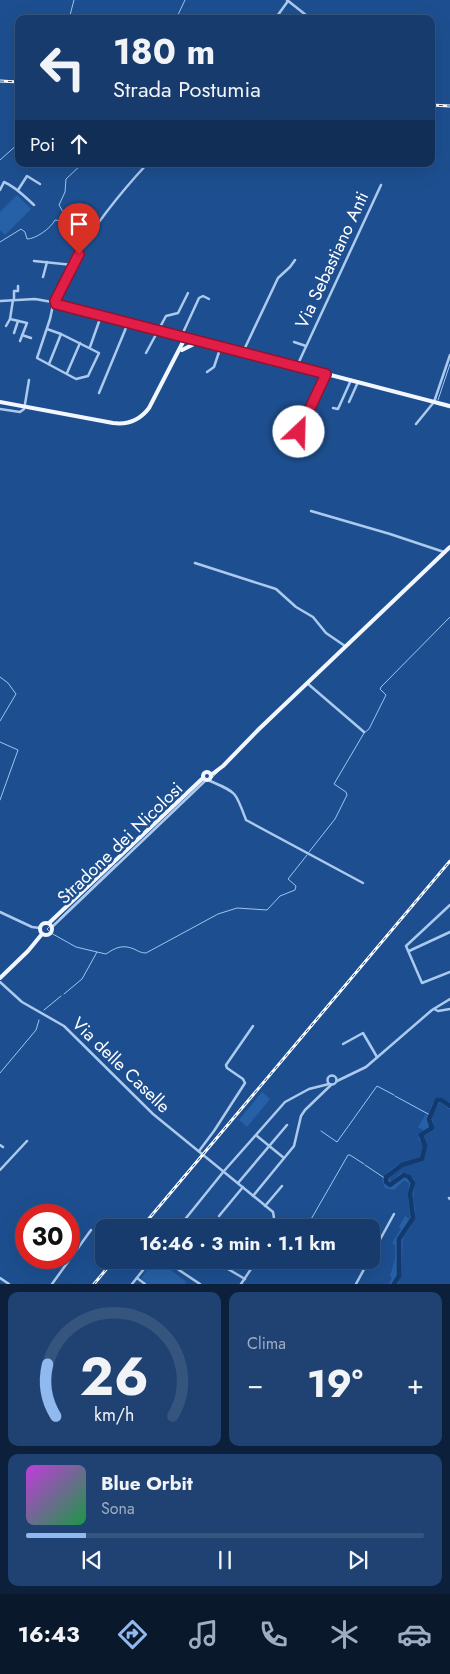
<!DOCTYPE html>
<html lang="it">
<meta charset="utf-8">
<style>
body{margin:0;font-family:Jost,sans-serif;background:#1f4272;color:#f1f3f6;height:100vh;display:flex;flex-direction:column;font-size:19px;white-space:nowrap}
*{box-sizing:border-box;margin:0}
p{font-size:16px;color:#9eadc2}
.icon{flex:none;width:28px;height:28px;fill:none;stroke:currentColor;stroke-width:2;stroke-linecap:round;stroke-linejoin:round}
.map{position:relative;height:1284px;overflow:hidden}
.panel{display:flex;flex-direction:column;gap:8px;padding:8px;background:#0c203b;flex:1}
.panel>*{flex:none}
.banner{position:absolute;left:15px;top:15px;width:420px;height:152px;border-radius:10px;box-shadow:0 5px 20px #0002,0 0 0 1px #35557f;background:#163b6c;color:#f1f3f6;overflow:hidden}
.speed{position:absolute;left:15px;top:1204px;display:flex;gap:10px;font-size:25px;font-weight:700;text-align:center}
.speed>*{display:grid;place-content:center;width:65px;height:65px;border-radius:50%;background:#163b6c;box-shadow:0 5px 20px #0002,0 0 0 1px #35557f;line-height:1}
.speed .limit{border:8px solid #d22;background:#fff;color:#111}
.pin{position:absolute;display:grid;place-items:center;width:42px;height:42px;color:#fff;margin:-51px -21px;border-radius:50% 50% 50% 0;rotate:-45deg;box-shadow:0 0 5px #0007}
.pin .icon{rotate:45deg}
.me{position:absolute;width:55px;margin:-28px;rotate:24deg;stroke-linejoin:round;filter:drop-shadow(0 0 4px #0008)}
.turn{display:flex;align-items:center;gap:18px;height:105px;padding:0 15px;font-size:22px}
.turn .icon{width:65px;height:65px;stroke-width:2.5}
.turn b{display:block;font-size:35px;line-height:42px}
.then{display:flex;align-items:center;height:48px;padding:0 15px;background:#0003;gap:10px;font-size:19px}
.big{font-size:38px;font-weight:700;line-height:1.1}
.panel .tile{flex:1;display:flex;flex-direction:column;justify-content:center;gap:8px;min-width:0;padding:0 18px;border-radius:10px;background:#1f4272}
.panel .dial{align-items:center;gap:0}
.dial svg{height:130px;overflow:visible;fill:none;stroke:#35557f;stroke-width:7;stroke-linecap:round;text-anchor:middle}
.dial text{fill:#f1f3f6;stroke:none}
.song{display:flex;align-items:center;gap:15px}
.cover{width:60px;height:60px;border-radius:8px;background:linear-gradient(135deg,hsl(290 70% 55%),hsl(140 70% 35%))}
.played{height:5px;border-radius:2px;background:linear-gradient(90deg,#90b9f0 15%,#35557f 15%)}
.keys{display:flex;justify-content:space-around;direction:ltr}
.heat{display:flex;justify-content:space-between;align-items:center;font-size:28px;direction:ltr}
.panel .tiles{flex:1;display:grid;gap:8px;grid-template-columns:1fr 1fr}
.tile:last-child{grid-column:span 2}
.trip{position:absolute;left:95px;top:1219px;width:285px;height:50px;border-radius:10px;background:#163b6c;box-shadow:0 5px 20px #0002,0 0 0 1px #35557f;font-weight:700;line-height:50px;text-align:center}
.tabs{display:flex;height:80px;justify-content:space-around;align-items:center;background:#09182b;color:#9eadc2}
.tabs .icon{width:35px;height:35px}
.tabs .active{color:#90b9f0}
.tabs b{font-size:22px;color:#f1f3f6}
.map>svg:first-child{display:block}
.green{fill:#2661a8}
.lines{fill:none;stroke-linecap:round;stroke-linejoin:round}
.stream{stroke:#9fc4ef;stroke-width:1}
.river{stroke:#133a6e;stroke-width:4.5}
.minor{stroke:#accaee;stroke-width:2.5}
.major{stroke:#f2f7ff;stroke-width:4}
.rail-casing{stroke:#fff;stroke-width:3}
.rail{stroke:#1d4f90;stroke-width:1;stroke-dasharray:4;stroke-linecap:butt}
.route-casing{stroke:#92132f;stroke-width:12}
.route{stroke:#e11d48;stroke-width:9}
.labels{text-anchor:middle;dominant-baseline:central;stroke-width:5;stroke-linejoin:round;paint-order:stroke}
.street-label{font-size:18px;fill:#fff;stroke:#1d4f90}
</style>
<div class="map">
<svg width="450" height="1284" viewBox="0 0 450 1284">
<rect width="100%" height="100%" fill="#1d4f90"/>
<g class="green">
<path d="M 17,195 L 31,209 L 5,235 L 0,230 L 0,212 Z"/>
<path d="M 262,1092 L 270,1099 L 247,1127 L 239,1120 Z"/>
<path d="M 439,1098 L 450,1105 L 450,1110 L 441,1103 L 438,1104 L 432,1117 L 434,1130 L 423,1137 C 426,1147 428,1152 422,1162 C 410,1166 396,1166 389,1178 L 391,1182 L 401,1173 L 406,1173 L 414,1179 L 415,1184 L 413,1198 L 415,1209 L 414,1220 L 403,1238 L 401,1275 L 398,1284 L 389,1284 L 392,1278 L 390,1276 L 395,1259 L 395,1245 L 392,1243 L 401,1229 L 399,1227 L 405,1216 L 409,1219 L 410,1217 L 408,1198 L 409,1183 L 404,1180 L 394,1190 L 385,1188 L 382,1180 C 386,1171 399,1163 408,1161 C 413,1160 416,1161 420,1159 L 423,1145 L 418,1138 L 423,1130 L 418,1127 L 425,1116 L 424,1115 L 429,1114 L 432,1104 Z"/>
<path d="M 155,1260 L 157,1260 L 187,1282 L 185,1284 L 147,1284 L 141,1278 Z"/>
</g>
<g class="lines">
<g class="stream">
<path d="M 69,19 L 74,0"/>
<path d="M 176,19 L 185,0"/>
<path d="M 0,160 L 19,143"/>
<path d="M 0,242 L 21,229 L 25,232 L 27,239 C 36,239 51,228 55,220 L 69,222 L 59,205 L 65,192 L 66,179 L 82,164"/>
<path d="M 438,400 L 450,364"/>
<path d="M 436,404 L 450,408"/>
<path d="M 0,677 L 8,683 L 16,694 L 0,721"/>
<path d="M 257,733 L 276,715"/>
<path d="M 0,742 L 18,750 L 0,800"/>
<path d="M 212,778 L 219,771"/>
<path d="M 309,852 L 335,819 L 347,795 L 346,792 L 334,784 L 364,733 L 369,729 L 386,695 L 380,689 L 381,687 L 450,617"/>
<path d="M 59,919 L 116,864"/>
<path d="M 49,931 L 47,929 L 51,925"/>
<path d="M 51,933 L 76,947 L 97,952 L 82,979 L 64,994"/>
<path d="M 97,952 L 106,954 C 115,948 122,944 134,949 C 138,951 141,953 146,953 L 218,914 L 237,908 L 267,910 L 280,896 L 295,890 L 296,886 L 288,879 L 307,855"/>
<path d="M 44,1010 L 61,996"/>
<path d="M 0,1073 L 36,1030 L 39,1020"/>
<path d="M 395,1096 L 430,1115"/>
<path d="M 321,1131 L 337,1142 L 377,1086 L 394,1095"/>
<path d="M 365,1165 L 386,1179"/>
<path d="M 306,1228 L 348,1155 L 350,1155 L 364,1164"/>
</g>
<path class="river" d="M 394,1284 L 399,1276 L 399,1239 L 413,1218 L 410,1194 L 413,1183 L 409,1177 L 404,1175 L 390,1185 L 386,1182 L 386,1177 L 402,1165 L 422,1159 L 425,1146 L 421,1135 L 432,1128 L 429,1119 L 437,1100 L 441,1100 L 450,1106"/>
<g class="minor">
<path d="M 287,0 L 311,19"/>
<path d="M 275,19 L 288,1"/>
<path d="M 0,190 L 4,182 C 16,187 24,196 34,205"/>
<path d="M 18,190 L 27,176 L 40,184"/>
<path d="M 34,261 L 73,265"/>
<path d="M 43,277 L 47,262"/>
<path d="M 13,300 L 10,319 L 27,323 L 20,341"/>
<path d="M 14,300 L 14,291 L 18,291 L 18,286"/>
<path d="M 55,300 C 75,249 110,204 147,164"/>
<path d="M 0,301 L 35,299 L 52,302 L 54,301 L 56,304 L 188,338"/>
<path d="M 6,326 L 10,319"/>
<path d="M 47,329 L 61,334 L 99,353 L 88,376 L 76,379 L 37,358 L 50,319 L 53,305"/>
<path d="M 14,333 L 18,321"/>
<path d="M 22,335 L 31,338"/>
<path d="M 181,337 L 199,298 L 203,296 L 209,299"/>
<path d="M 294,342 L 306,346"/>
<path d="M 90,347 L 101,316"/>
<path d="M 243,352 L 278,278 L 290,267 L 295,260"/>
<path d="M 146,353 L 166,316 L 178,313 L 188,293"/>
<path d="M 49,364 L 61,334"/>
<path d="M 297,366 L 381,185"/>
<path d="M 207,372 L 214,367 L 221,346"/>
<path d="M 67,373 L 80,343"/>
<path d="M 99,393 L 128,323"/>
<path d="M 349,402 L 358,382"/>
<path d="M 25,404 L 29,380"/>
<path d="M 333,408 L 338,409 L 351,380"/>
<path d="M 0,409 L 20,412 L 24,409"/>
<path d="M 416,424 L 434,402 L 450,355"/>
<path d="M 299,432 L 326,374"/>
<path d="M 311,511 L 390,534 L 444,552"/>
<path d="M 195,563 L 276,589 L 296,607 L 313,617 L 326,633 L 345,646"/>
<path d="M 307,683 L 364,732"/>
<path d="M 208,780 C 237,793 235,790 246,820 L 363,883"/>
<path d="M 450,905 L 406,946 L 422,983 L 450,972"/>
<path d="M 0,912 L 32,927 L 40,928"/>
<path d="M 52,927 L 206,780"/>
<path d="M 409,951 L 450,932"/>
<path d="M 0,982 L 22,1002 L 64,1026 L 153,1114 L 273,1212 L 274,1218 L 271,1228"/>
<path d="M 434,1009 L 438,1011 L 450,1009"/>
<path d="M 343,1044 L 363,1033 L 377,1057"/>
<circle cx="332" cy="1080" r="4.5"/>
<path d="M 337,1081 L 366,1067 L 432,1010 L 450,999"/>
<path d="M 257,1136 L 284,1158"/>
<path d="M 0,1145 L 3,1147"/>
<path d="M 199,1151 L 214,1131 L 245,1083 L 243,1079 L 227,1068 L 226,1065 L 253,1026"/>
<path d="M 0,1170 L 27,1141"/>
<path d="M 238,1183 L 287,1125"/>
<path d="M 253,1196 L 294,1146 L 301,1116 L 305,1110 L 331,1085"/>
<path d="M 449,1198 L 450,1199"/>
<path d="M 265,1206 L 282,1186"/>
<path d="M 219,1216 L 243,1187"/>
<path d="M 162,1226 L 165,1228"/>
<path d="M 178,1228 L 224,1171 L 285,1102 L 309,1089 L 329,1084"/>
<path d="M 371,1256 L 394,1214"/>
<path d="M 164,1260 L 200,1284"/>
<path d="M 216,1262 L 245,1279"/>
<path d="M 175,1268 L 182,1260"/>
<path d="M 0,1278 L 9,1284"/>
<path d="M 137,1278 L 145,1284"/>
<path d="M 52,1284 L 91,1230"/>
<path d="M 132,1284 L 151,1260"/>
<path d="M 241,1284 L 257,1260"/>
<path d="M 356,1284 L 369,1260"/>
</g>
<g class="major">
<path d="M 182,350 L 198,342"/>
<path d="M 0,402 L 113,423 C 128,425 140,420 149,408 L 184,340 L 188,338 L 450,406"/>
<circle cx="207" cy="776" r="4"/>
<path d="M 211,775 L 223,766 L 259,729 L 450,547"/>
<circle cx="46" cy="929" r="6"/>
<path d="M 49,923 L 203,778"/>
<path d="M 0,978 L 28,951 L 42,934"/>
</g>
<g class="rail-casing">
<g id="rail">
<path d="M 0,81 L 19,82"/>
<path d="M 431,105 L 450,106"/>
<path d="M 141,1228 L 450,861"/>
<path d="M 94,1284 L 114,1260"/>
</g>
</g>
<use href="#rail" class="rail"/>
</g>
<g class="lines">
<g class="route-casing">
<path id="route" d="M 79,254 L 55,301 L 56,304 L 326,374 L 299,432"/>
</g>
<use href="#route" class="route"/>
</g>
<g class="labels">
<g class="street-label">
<text transform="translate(332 260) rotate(-65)">Via Sebastiano Anti</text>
<text transform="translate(120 843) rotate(-44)">Stradone dei Nicolosi</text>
<text transform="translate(121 1065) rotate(44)">Via delle Caselle</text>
</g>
</g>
</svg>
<div class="speed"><div class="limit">30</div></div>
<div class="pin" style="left:79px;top:254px;background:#d93025"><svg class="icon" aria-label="arrive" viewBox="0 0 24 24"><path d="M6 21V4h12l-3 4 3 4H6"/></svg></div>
<svg class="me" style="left:299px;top:432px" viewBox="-20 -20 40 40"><circle r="19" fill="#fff"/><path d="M0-13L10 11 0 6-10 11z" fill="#e11d48"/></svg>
<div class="trip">16:46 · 3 min · 1.1 km</div>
<div class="banner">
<div class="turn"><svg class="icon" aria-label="left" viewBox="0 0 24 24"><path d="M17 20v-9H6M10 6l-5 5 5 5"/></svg><div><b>180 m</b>Strada Postumia</div></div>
<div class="then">Poi<svg class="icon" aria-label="ahead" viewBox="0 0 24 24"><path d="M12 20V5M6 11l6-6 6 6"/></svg></div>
</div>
</div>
<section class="panel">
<div class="tiles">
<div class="tile dial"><svg viewBox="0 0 100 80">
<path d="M14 69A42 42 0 1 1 86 69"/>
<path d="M14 69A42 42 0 0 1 9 37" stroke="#90b9f0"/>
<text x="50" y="56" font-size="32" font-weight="700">26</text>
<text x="50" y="72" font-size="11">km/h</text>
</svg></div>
<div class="tile"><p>Clima</p>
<div class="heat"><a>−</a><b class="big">19°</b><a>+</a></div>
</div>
<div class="tile">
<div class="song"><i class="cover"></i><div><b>Blue Orbit</b><p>Sona</p></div></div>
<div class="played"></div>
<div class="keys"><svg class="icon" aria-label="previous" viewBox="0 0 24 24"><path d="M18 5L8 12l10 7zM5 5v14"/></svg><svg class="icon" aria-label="pause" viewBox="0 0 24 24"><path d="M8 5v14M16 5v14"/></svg><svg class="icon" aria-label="next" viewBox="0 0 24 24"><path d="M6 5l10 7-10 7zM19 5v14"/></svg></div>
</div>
</div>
</section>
<nav class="tabs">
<b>16:43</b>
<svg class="icon active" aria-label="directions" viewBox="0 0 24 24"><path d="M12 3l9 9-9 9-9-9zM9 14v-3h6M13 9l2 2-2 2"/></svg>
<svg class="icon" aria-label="music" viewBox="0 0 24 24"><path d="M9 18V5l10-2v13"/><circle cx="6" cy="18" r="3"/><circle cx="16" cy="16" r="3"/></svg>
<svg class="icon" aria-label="phone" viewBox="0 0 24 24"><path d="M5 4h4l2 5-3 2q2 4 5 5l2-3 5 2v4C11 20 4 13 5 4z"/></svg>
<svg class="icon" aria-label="climate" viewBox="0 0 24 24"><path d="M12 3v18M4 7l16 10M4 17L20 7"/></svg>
<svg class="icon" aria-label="car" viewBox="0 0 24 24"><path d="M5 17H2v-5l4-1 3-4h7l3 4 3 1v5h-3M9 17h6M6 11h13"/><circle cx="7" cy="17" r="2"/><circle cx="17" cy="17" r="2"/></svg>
</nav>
